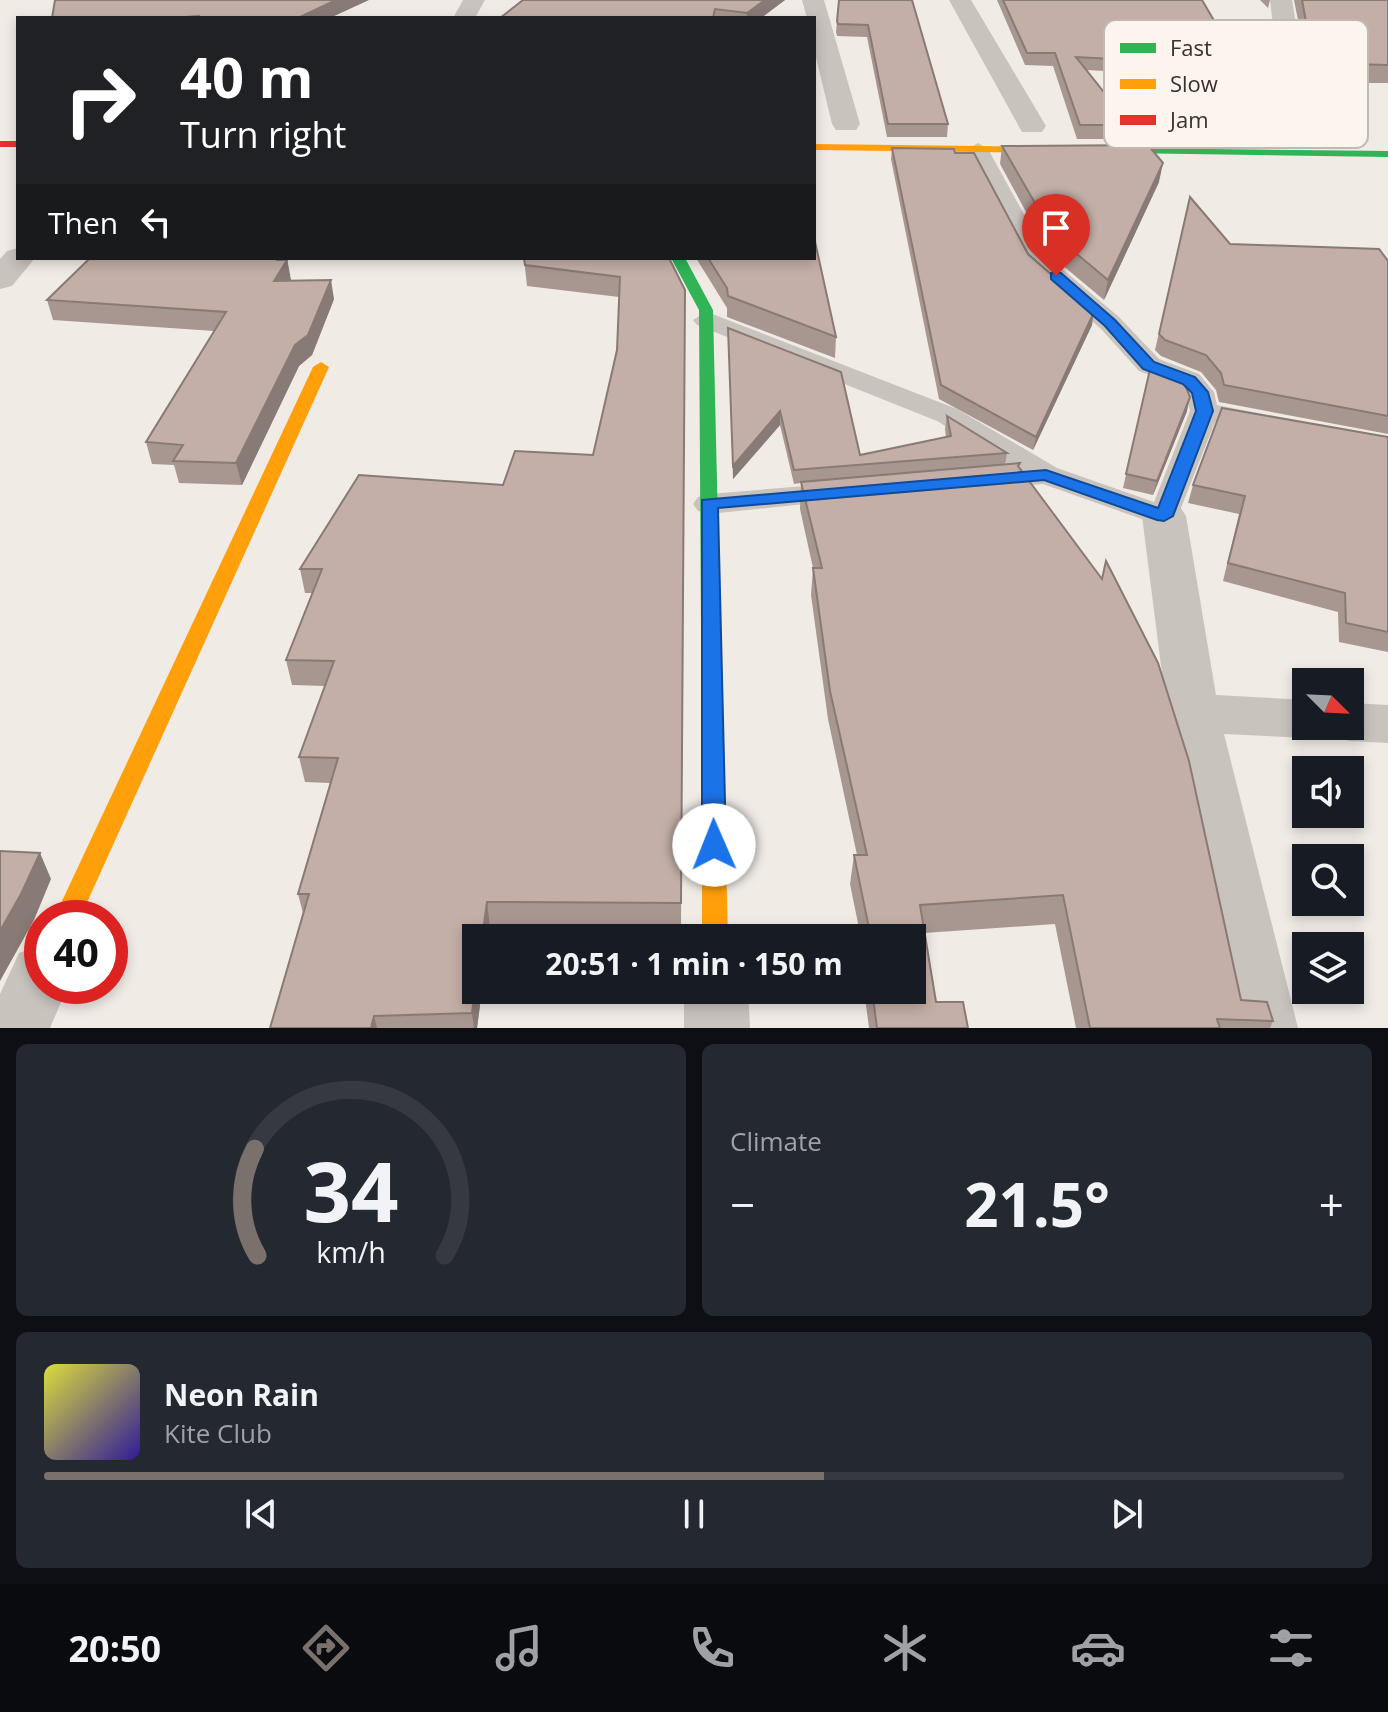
<!DOCTYPE html>
<meta charset="utf-8">
<style>
body{margin:0;font-family:"Open Sans",sans-serif;background:#242831;color:#f1f3f6;height:100vh;display:flex;flex-direction:column;font-size:30px;white-space:nowrap}
*{box-sizing:border-box;margin:0}
p{font-size:26px;color:#9ea1a6}
.icon{flex:none;width:44px;height:44px;fill:none;stroke:currentColor;stroke-width:2;stroke-linecap:round;stroke-linejoin:round}
.map{position:relative;height:1028px;overflow:hidden}
.panel{display:flex;flex-direction:column;gap:16px;padding:16px;background:#0d0f14;flex:1}
.panel>*{flex:none}
.guide{position:absolute;left:16px;top:16px;width:800px;height:244px;border-radius:0px;box-shadow:0 4px 12px #0003;background:#202124;color:#fff;overflow:hidden}
.needle{width:52px;rotate:114deg}
.controls{position:absolute;left:1292px;top:668px;display:grid;gap:16px}
.controls a{display:grid;place-items:center;width:72px;height:72px;border-radius:0px;background:#171b24;box-shadow:0 4px 12px #0003;font-size:40px}
.speed{position:absolute;left:24px;top:900px;display:flex;gap:16px;font-size:40px;font-weight:700;text-align:center}
.speed>*{display:grid;place-content:center;width:104px;height:104px;border-radius:50%;background:#171b24;box-shadow:0 4px 12px #0003;line-height:1}
.speed .limit{border:12px solid #d22;background:#fff;color:#111}
.pin{position:absolute;display:grid;place-items:center;width:68px;height:68px;color:#fff;margin:-82px -34px;border-radius:50% 50% 50% 0;rotate:-45deg;box-shadow:0 0 8px #0007}
.pin .icon{rotate:45deg}
.me{position:absolute;width:88px;margin:-44px;rotate:359deg;stroke-linejoin:round;filter:drop-shadow(0 0 6px #0008)}
.turn{display:flex;align-items:center;gap:28px;height:168px;padding:0 32px;font-size:36px}
.turn .icon{width:104px;height:104px;stroke-width:2.5}
.turn b{display:block;font-size:56px;line-height:68px}
.then{display:flex;align-items:center;height:76px;padding:0 32px;background:#0003;gap:16px;font-size:30px}
.big{font-size:60px;font-weight:700;line-height:1.1}
.panel .card{flex:1;display:flex;flex-direction:column;justify-content:center;gap:12px;min-width:0;padding:0 28px;border-radius:12px;background:#242831}
.panel .dial{align-items:center;gap:0}
.dial svg{height:208px;overflow:visible;fill:none;stroke:#363941;stroke-width:7;stroke-linecap:round;text-anchor:middle}
.dial text{fill:#f1f3f6;stroke:none}
.song{display:flex;align-items:center;gap:24px}
.cover{width:96px;height:96px;border-radius:12px;background:linear-gradient(135deg,hsl(60 70% 55%),hsl(250 70% 35%))}
.played{height:8px;border-radius:4px;background:linear-gradient(90deg,#7a716c 60%,#363941 60%)}
.keys{display:flex;justify-content:space-around;direction:ltr}
.heat{display:flex;justify-content:space-between;align-items:center;font-size:44px;direction:ltr}
.panel .tiles{flex:1;display:grid;gap:16px;grid-template-columns:1fr 1fr}
.card:last-child{grid-column:span 2}
.trip{position:absolute;left:462px;top:924px;width:464px;height:80px;border-radius:0px;background:#171b24;box-shadow:0 4px 12px #0003;font-weight:700;line-height:80px;text-align:center}
.tab-bar{display:flex;height:128px;justify-content:space-around;align-items:center;background:#090b0e;color:#9ea1a6}
.tab-bar .icon{width:56px;height:56px}
.tab-bar .on{color:#7a716c}
.tab-bar b{font-size:36px;color:#f1f3f6}
.map>svg:first-child{display:block}
.lines{fill:none;stroke-linecap:round;stroke-linejoin:round}
.lane{fill:#c9c3be;fill-rule:evenodd}
.street{fill:#c9c3be;fill-rule:evenodd}
.fast{fill:#30b455;fill-rule:evenodd}
.slow{fill:#ff9f0a;fill-rule:evenodd}
.jam{fill:#e5322d;fill-rule:evenodd}
.wall{fill:#a89690}
.shaded-wall{fill:#887a75}
.building{fill:#c3afa7;stroke:#887a75;stroke-width:2}
.route{fill:#1a73e8;stroke:#114b97;stroke-width:2}
.key{fill:#fbf5ee;stroke:#c1bab4;stroke-width:2}
.key-label{font-size:22px;fill:#3b302b}
</style>
<div class="map">
<svg width="1388" height="1028" viewBox="0 0 1388 1028">
<rect width="100%" height="100%" fill="#f0ebe5"/>
<g class="lines">
<g class="lane">
<path d="M 978,143 L 988,149 L 1047,256 L 1119,317 L 1159,359 L 1199,374 L 1214,392 L 1217,405 L 1273,416 L 1278,422 L 1273,428 L 1263,431 L 1215,422 L 1175,523 L 1164,526 L 1153,523 L 1043,484 L 984,489 L 973,487 L 969,480 L 973,473 L 1014,468 L 937,421 L 697,325 L 693,320 L 706,312 L 715,315 L 957,409 L 1057,468 L 1154,502 L 1190,411 L 1186,394 L 1179,386 L 1139,371 L 1101,329 L 1029,265 L 968,149 Z"/>
<path d="M 842,483 L 853,485 L 858,492 L 853,499 L 709,514 L 698,511 L 693,504 L 698,497 L 709,494 Z"/>
</g>
<g class="street">
<path d="M 463,0 L 485,0 L 475,18 L 453,18 Z"/>
<path d="M 802,0 L 824,0 L 860,124 L 856,130 L 836,130 L 832,124 L 814,49 L 814,18 L 807,18 Z"/>
<path d="M 949,0 L 971,0 L 1046,126 L 1042,132 L 1022,132 Z"/>
<path d="M 1270,0 L 1292,0 L 1300,48 L 1364,124 L 1368,130 L 1364,136 L 1344,136 L 1276,49 Z"/>
<path d="M 18,248 L 18,258 L 35,258 L 12,286 L 0,289 L 0,259 L 7,251 Z"/>
<path d="M 1164,503 L 1180,507 L 1186,516 L 1216,695 L 1306,700 L 1306,726 L 1350,726 L 1350,703 L 1388,705 L 1388,743 L 1350,741 L 1331,736 L 1327,728 L 1325,733 L 1306,738 L 1224,734 L 1298,1028 L 1232,1028 L 1167,713 L 1142,516 L 1148,507 Z"/>
<path d="M 42,945 L 42,986 L 68,986 L 50,1028 L 0,1028 L 0,994 L 19,953 Z"/>
<path d="M 684,990 L 748,990 L 750,1028 L 684,1028 Z"/>
</g>
<g class="fast">
<path d="M 1127,148 L 1388,151 L 1388,157 L 1123,153 L 1123,149 Z"/>
<path d="M 671,258 L 685,258 L 713,310 L 724,784 L 721,790 L 713,793 L 705,790 L 702,784 L 699,310 Z"/>
</g>
<g class="slow">
<path d="M 814,144 L 1127,148 L 1133,151 L 1127,154 L 814,150 Z"/>
<path d="M 321,362 L 329,367 L 80,918 L 54,918 L 313,367 Z"/>
<path d="M 713,775 L 721,778 L 724,784 L 728,938 L 702,938 L 702,784 L 705,778 Z"/>
</g>
<rect class="jam" x="0" y="141" width="18" height="6"/>
</g>
<g class="wall">
<path d="M 523,0 L 785,0 L 761,18 L 500,18 Z"/>
<path d="M 839,0 L 912,0 L 948,124 L 947,137 L 887,137 L 867,37 L 837,36 L 836,32 Z"/>
<path d="M 997,0 L 1202,0 L 1240,65 L 1237,78 L 1086,70 L 1130,125 L 1127,139 L 1077,139 L 1053,66 L 1025,65 Z"/>
<path d="M 1260,0 L 1270,0 L 1268,8 Z"/>
<path d="M 1294,0 L 1388,0 L 1388,83 L 1347,83 L 1302,40 Z"/>
<path d="M 1002,146 L 1159,182 L 1104,300 L 1049,254 L 1000,164 Z"/>
<path d="M 892,148 L 955,153 L 1028,254 L 1092,325 L 1033,450 L 939,399 L 891,159 Z"/>
<path d="M 1190,197 L 1230,244 L 1388,261 L 1388,434 L 1219,402 L 1216,390 L 1201,372 L 1161,356 L 1155,350 Z"/>
<path d="M 90,258 L 287,258 L 290,280 L 334,299 L 312,355 L 299,366 L 242,485 L 179,483 L 174,465 L 152,464 L 146,442 L 214,331 L 53,320 L 47,300 Z"/>
<path d="M 524,258 L 685,290 L 681,928 L 490,927 L 476,990 L 482,990 L 477,1028 L 270,1028 L 303,913 L 298,894 L 330,783 L 305,782 L 299,757 L 325,686 L 292,685 L 286,660 L 312,593 L 305,593 L 300,569 L 503,485 L 593,455 L 617,350 L 619,297 L 527,286 Z"/>
<path d="M 696,258 L 814,258 L 836,337 L 835,358 L 727,317 L 727,308 Z"/>
<path d="M 728,328 L 860,455 L 946,437 L 945,429 L 947,416 L 1007,453 L 1005,465 L 1020,463 L 1019,467 L 1241,1000 L 1273,1021 L 1270,1028 L 1076,1028 L 1055,924 L 924,933 L 936,1002 L 968,1028 L 869,1028 L 864,990 L 912,990 L 912,938 L 861,938 L 850,884 L 854,855 L 857,855 L 828,719 L 811,595 L 813,568 L 800,509 L 801,483 L 794,484 L 780,425 L 733,479 Z"/>
<path d="M 1151,365 L 1187,411 L 1153,495 L 1123,488 Z"/>
<path d="M 1388,437 L 1388,652 L 1339,642 L 1338,612 L 1223,581 L 1239,514 L 1188,503 L 1193,485 Z"/>
</g>
<g class="shaded-wall">
<path d="M 336,0 L 369,0 L 330,18 L 298,18 Z"/>
<path d="M 765,0 L 785,0 L 761,18 L 747,18 L 747,13 Z"/>
<path d="M 1163,163 L 1159,182 L 1104,300 L 1108,280 Z"/>
<path d="M 280,258 L 287,258 L 291,280 L 278,300 L 274,281 Z"/>
<path d="M 331,280 L 334,299 L 312,355 L 299,366 L 242,485 L 236,463 L 295,345 Z"/>
<path d="M 1094,312 L 1092,325 L 1033,450 L 1036,437 Z"/>
<path d="M 1190,397 L 1187,411 L 1153,495 L 1157,481 Z"/>
<path d="M 780,411 L 780,425 L 733,479 L 733,466 Z"/>
<path d="M 40,853 L 51,879 L 34,920 L 0,981 L 0,931 Z"/>
<path d="M 487,902 L 490,927 L 489,938 L 482,938 Z"/>
<path d="M 476,980 L 476,990 L 482,990 L 477,1028 L 474,1028 L 472,1013 Z"/>
<path d="M 374,1016 L 377,1028 L 371,1028 Z"/>
</g>
<g class="building">
<path d="M 55,0 L 336,0 L 298,18 L 196,18 L 198,16 L 173,18 L 52,18 Z"/>
<path d="M 523,0 L 765,0 L 747,13 L 715,9 L 713,18 L 500,18 Z"/>
<path d="M 839,0 L 912,0 L 948,124 L 888,124 L 868,25 L 838,24 L 837,21 Z"/>
<path d="M 1003,0 L 1202,0 L 1240,65 L 1076,57 L 1130,125 L 1080,125 L 1055,53 L 1027,53 Z"/>
<path d="M 1302,0 L 1388,0 L 1388,65 L 1353,64 L 1306,22 Z"/>
<path d="M 1148,145 L 1163,163 L 1108,280 L 1053,234 L 1002,146 Z"/>
<path d="M 892,148 L 954,149 L 955,153 L 974,153 L 1028,254 L 1094,312 L 1036,437 L 941,385 Z"/>
<path d="M 1190,197 L 1230,244 L 1379,249 L 1388,261 L 1388,416 L 1224,385 L 1221,373 L 1206,355 L 1165,340 L 1159,334 Z"/>
<path d="M 814,237 L 836,337 L 728,296 L 727,288 L 708,258 L 814,258 Z"/>
<path d="M 90,258 L 280,258 L 278,260 L 287,260 L 274,281 L 331,280 L 308,335 L 295,345 L 236,463 L 173,461 L 183,445 L 146,442 L 226,312 L 47,300 Z"/>
<path d="M 524,258 L 669,258 L 685,290 L 681,903 L 487,902 L 482,938 L 476,938 L 476,980 L 472,1013 L 374,1016 L 371,1028 L 270,1028 L 309,894 L 298,894 L 338,758 L 299,757 L 334,661 L 286,660 L 322,569 L 300,569 L 359,475 L 503,485 L 515,451 L 593,455 L 617,350 L 620,277 L 525,265 Z"/>
<path d="M 728,328 L 841,372 L 860,455 L 951,436 L 947,416 L 1007,453 L 794,470 L 780,411 L 733,466 Z"/>
<path d="M 1151,365 L 1181,375 L 1190,397 L 1157,481 L 1126,474 Z"/>
<path d="M 1222,408 L 1388,437 L 1388,632 L 1346,623 L 1345,593 L 1228,563 L 1245,496 L 1193,485 Z"/>
<path d="M 1020,463 L 1018,466 L 1102,579 L 1106,561 L 1158,663 L 1189,761 L 1241,1000 L 1267,1002 L 1273,1021 L 1217,1019 L 1220,1028 L 1090,1028 L 1063,895 L 920,905 L 936,1002 L 963,1002 L 968,1028 L 877,1028 L 872,990 L 912,990 L 912,938 L 871,938 L 854,855 L 867,855 L 830,691 L 813,568 L 822,568 L 801,482 Z"/>
<path d="M 0,851 L 40,853 L 21,894 L 0,931 Z"/>
</g>
<path class="route" d="M 1051,273 L 1061,273 L 1115,320 L 1154,362 L 1195,377 L 1208,392 L 1213,411 L 1173,516 L 1164,521 L 1157,520 L 1044,480 L 718,508 L 726,845 L 723,852 L 714,855 L 705,852 L 702,845 L 702,500 L 1046,470 L 1158,508 L 1196,411 L 1192,393 L 1183,384 L 1143,369 L 1105,326 L 1051,279 Z"/>
<rect x="1104" y="20" width="264" height="128" rx="12" class="key"/>
<rect x="1120" y="43" width="36" height="10" fill="#30b455"/>
<rect x="1120" y="79" width="36" height="10" fill="#ff9f0a"/>
<rect x="1120" y="115" width="36" height="10" fill="#e5322d"/>
<g class="key-label">
<text x="1170" y="56">Fast</text>
<text x="1170" y="92">Slow</text>
<text x="1170" y="128">Jam</text>
</g>
</svg>
<div class="controls">
<a><svg class="needle" viewBox="-14 -14 28 28"><path d="M0-13l5 13h-10z" fill="#e53935"/><path d="M0 13l5-13h-10z" fill="#9ea1a6"/></svg></a>
<a><svg class="icon" aria-label="sound" viewBox="0 0 24 24"><path d="M4 9h4l5-4v14l-5-4H4zM17 9q2 3 0 6"/></svg></a>
<a><svg class="icon" aria-label="search" viewBox="0 0 24 24"><circle cx="10" cy="10" r="6"/><path d="M15 15l6 6"/></svg></a>
<a><svg class="icon" aria-label="layers" viewBox="0 0 24 24"><path d="M12 4l9 5-9 5-9-5zM3 14l9 5 9-5"/></svg></a>
</div>
<div class="speed"><div class="limit">40</div></div>
<div class="pin" style="left:1056px;top:276px;background:#d93025"><svg class="icon" aria-label="arrive" viewBox="0 0 24 24"><path d="M6 21V4h12l-3 4 3 4H6"/></svg></div>
<svg class="me" style="left:714px;top:845px" viewBox="-20 -20 40 40"><circle r="19" fill="#fff"/><path d="M0-13L10 11 0 6-10 11z" fill="#1a73e8"/></svg>
<div class="trip">20:51 · 1 min · 150 m</div>
<div class="guide">
<div class="turn"><svg class="icon" aria-label="right" viewBox="0 0 24 24"><path d="M7 20v-9h11M14 6l5 5-5 5"/></svg><div><b>40 m</b>Turn right</div></div>
<div class="then">Then<svg class="icon" aria-label="left" viewBox="0 0 24 24"><path d="M17 20v-9H6M10 6l-5 5 5 5"/></svg></div>
</div>
</div>
<section class="panel">
<div class="tiles">
<div class="card dial"><svg viewBox="0 0 100 80">
<path d="M14 69A42 42 0 1 1 86 69"/>
<path d="M14 69A42 42 0 0 1 13 28" stroke="#7a716c"/>
<text x="50" y="56" font-size="32" font-weight="700">34</text>
<text x="50" y="72" font-size="11">km/h</text>
</svg></div>
<div class="card"><p>Climate</p>
<div class="heat"><a>−</a><b class="big">21.5°</b><a>+</a></div>
</div>
<div class="card">
<div class="song"><i class="cover"></i><div><b>Neon Rain</b><p>Kite Club</p></div></div>
<div class="played"></div>
<div class="keys"><svg class="icon" aria-label="previous" viewBox="0 0 24 24"><path d="M18 5L8 12l10 7zM5 5v14"/></svg><svg class="icon" aria-label="pause" viewBox="0 0 24 24"><path d="M8 5v14M16 5v14"/></svg><svg class="icon" aria-label="next" viewBox="0 0 24 24"><path d="M6 5l10 7-10 7zM19 5v14"/></svg></div>
</div>
</div>
</section>
<nav class="tab-bar">
<b>20:50</b>
<svg class="icon on" aria-label="directions" viewBox="0 0 24 24"><path d="M12 3l9 9-9 9-9-9zM9 14v-3h6M13 9l2 2-2 2"/></svg>
<svg class="icon" aria-label="music" viewBox="0 0 24 24"><path d="M9 18V5l10-2v13"/><circle cx="6" cy="18" r="3"/><circle cx="16" cy="16" r="3"/></svg>
<svg class="icon" aria-label="phone" viewBox="0 0 24 24"><path d="M5 4h4l2 5-3 2q2 4 5 5l2-3 5 2v4C11 20 4 13 5 4z"/></svg>
<svg class="icon" aria-label="climate" viewBox="0 0 24 24"><path d="M12 3v18M4 7l16 10M4 17L20 7"/></svg>
<svg class="icon" aria-label="car" viewBox="0 0 24 24"><path d="M5 17H2v-5l4-1 3-4h7l3 4 3 1v5h-3M9 17h6M6 11h13"/><circle cx="7" cy="17" r="2"/><circle cx="17" cy="17" r="2"/></svg>
<svg class="icon" aria-label="filters" viewBox="0 0 24 24"><path d="M4 7h16M4 17h16"/><circle cx="9" cy="7" r="2"/><circle cx="15" cy="17" r="2"/></svg>
</nav>
